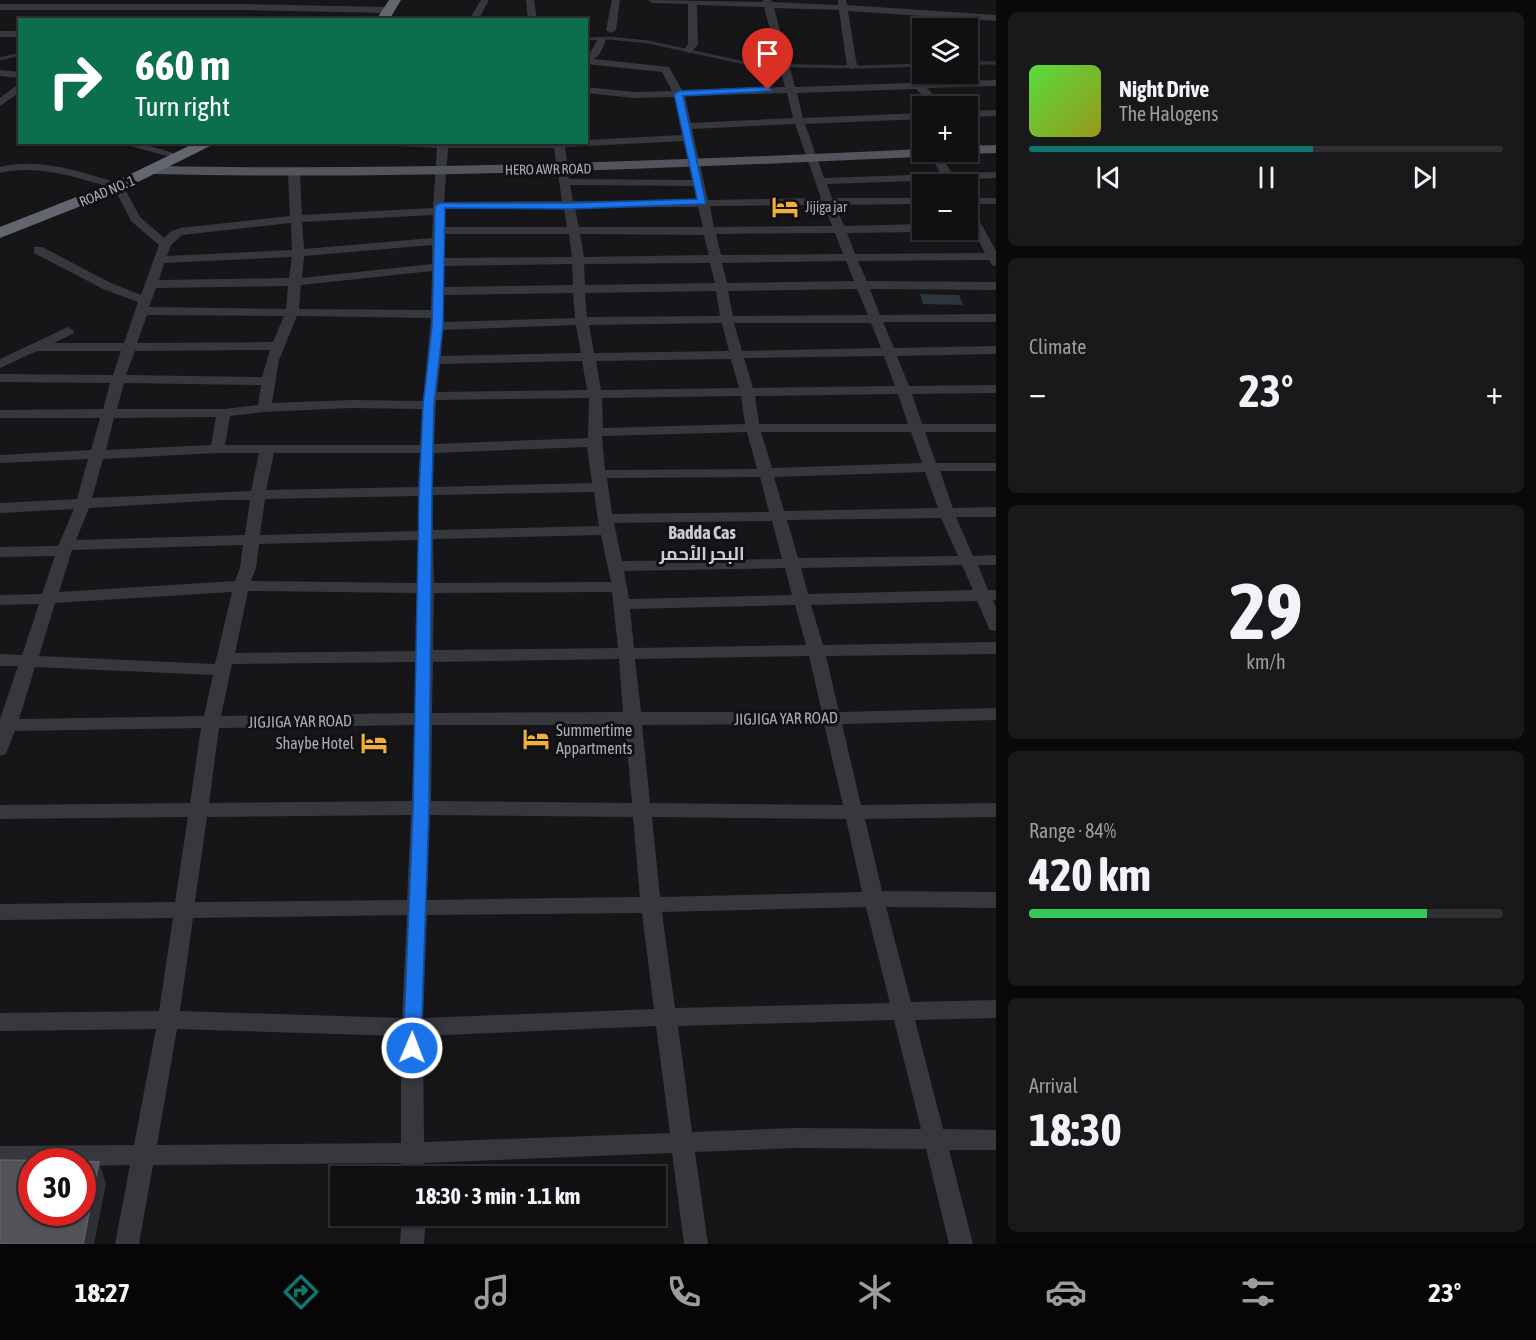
<!DOCTYPE html>
<meta charset="utf-8">
<style>
body{margin:0;font-family:"Asap Condensed",Cairo,sans-serif;background:#19191b;color:#f1f3f6;height:100vh;display:flex;flex-direction:column;font-size:22px;white-space:nowrap}
*{box-sizing:border-box;margin:0}
p{font-size:20px;color:#9c9d9f}
.icon{flex:none;width:33px;height:33px;fill:none;stroke:currentColor;stroke-width:2;stroke-linecap:round;stroke-linejoin:round}
.map{position:relative;flex:1;overflow:hidden}
.drawer{display:flex;flex-direction:column;gap:12px;padding:12px;background:#09090a;width:540px}
.drawer>*{flex:none}
.banner{position:absolute;left:18px;top:18px;width:570px;height:126px;border-radius:0px;box-shadow:0 2px 4px #0004,0 0 0 2px #303032;background:#0b6e4f;color:#fff;overflow:hidden}
.controls{position:absolute;left:912px;top:18px;display:grid;gap:12px}
.controls a{display:grid;place-items:center;width:66px;height:66px;border-radius:0px;background:#101012;box-shadow:0 2px 4px #0004,0 0 0 2px #303032;font-size:30px}
.speed{position:absolute;left:18px;top:1148px;display:flex;gap:12px;font-size:30px;font-weight:700;text-align:center}
.speed>*{display:grid;place-content:center;width:78px;height:78px;border-radius:50%;background:#101012;box-shadow:0 2px 4px #0004,0 0 0 2px #303032;line-height:1}
.speed .limit{border:9px solid #d22;background:#fff;color:#111}
.pin{position:absolute;display:grid;place-items:center;width:51px;height:51px;color:#fff;margin:-62px -26px;border-radius:50% 50% 50% 0;rotate:-45deg;box-shadow:0 0 6px #0007}
.pin .icon{rotate:45deg}
.me{position:absolute;width:66px;margin:-33px;rotate:1deg;stroke-linejoin:round;filter:drop-shadow(0 0 4px #0008)}
.turn{display:flex;align-items:center;gap:21px;height:126px;padding:0 18px;font-size:27px}
.turn .icon{width:78px;height:78px;stroke-width:2.5}
.turn b{display:block;font-size:42px;line-height:51px}
.big{font-size:45px;font-weight:700;line-height:1.1}
.drawer .card{flex:1;display:flex;flex-direction:column;justify-content:center;gap:9px;min-width:0;padding:0 21px;border-radius:9px;background:#19191b}
.drawer .dial{align-items:center;gap:0}
.dial b{font-size:78px;line-height:1}
.song{display:flex;align-items:center;gap:18px}
.cover{width:72px;height:72px;border-radius:9px;background:linear-gradient(135deg,hsl(110 70% 55%),hsl(60 70% 35%))}
.played{height:6px;border-radius:3px;background:linear-gradient(90deg,#0f766e 60%,#303032 60%)}
.keys{display:flex;justify-content:space-around;direction:ltr}
.heat{display:flex;justify-content:space-between;align-items:center;font-size:33px;direction:ltr}
.charge{height:9px;border-radius:4px;background:linear-gradient(90deg,#34c759 84%,#303032 0)}
.trip{position:absolute;left:330px;top:1166px;width:336px;height:60px;border-radius:0px;background:#101012;box-shadow:0 2px 4px #0004,0 0 0 2px #303032;font-weight:700;line-height:60px;text-align:center}
.dock{display:flex;height:96px;justify-content:space-around;align-items:center;background:#060607;color:#9c9d9f}
.dock .icon{width:42px;height:42px}
.dock .active{color:#0f766e}
.dock b{font-size:27px;color:#f1f3f6}
main{display:flex;flex:1;min-height:0}
.map>svg:first-child{display:block}
.water{fill:#2c353c}
.lines{fill:none;stroke-linecap:round;stroke-linejoin:round}
.stream{stroke:#2c353c;stroke-width:3}
.minor{fill:#37383d;fill-rule:evenodd}
.major{fill:#53555c;fill-rule:evenodd}
.highway{fill:#63666e;fill-rule:evenodd}
.shaded-wall{fill:#2f3033}
.building{fill:#525359;stroke:#5f6168;stroke-width:1.5}
.route{fill:#1a73e8;stroke:#114b97;stroke-width:1.5}
.labels{text-anchor:middle;dominant-baseline:central;stroke-width:6;stroke-linejoin:round;paint-order:stroke}
.far-street-label{font-size:14px;fill:#a8adb8;stroke:#111113}
.far-poi-label{font-size:14px;fill:#a8adb8;stroke:#111113;text-anchor:start}
.street-label{font-size:16px;fill:#a8adb8;stroke:#111113}
.poi-label{font-size:16px;fill:#a8adb8;stroke:#111113;text-anchor:start}
.neighbourhood-label{font-size:18px;font-weight:bold;fill:#c9ccd4;stroke:#111113}
</style>
<main>
<div class="map">
<svg width="996" height="1244" viewBox="0 0 996 1244">
<rect width="100%" height="100%" fill="#161618"/>
<path class="water" d="M 920,294 L 959,295 L 963,305 L 923,304 Z"/>
<g class="lines">
<g class="stream">
<path d="M 586,39 L 609,38 L 648,42 L 754,65 L 862,67 L 922,65"/>
<path d="M 0,59 L 20,54"/>
<path d="M 968,63 L 996,63"/>
</g>
<g class="minor">
<path d="M 481,0 L 489,0 L 478,20 L 469,20 Z"/>
<path d="M 526,0 L 534,0 L 537,20 L 528,20 Z"/>
<path d="M 612,0 L 620,0 L 616,30 L 611,33 L 606,30 Z"/>
<path d="M 648,0 L 763,2 L 763,0 L 771,0 L 772,2 L 838,5 L 838,0 L 846,0 L 847,5 L 996,15 L 996,21 L 848,11 L 857,66 L 852,69 L 847,66 L 839,10 L 774,8 L 795,87 L 996,80 L 996,86 L 927,88 L 944,106 L 934,106 L 916,89 L 797,93 L 803,118 L 922,113 L 922,119 L 805,124 L 824,178 L 941,174 L 928,152 L 938,152 L 952,173 L 996,172 L 996,178 L 956,180 L 958,184 L 948,184 L 945,180 L 827,184 L 832,198 L 922,198 L 922,204 L 835,205 L 844,226 L 922,224 L 922,230 L 927,230 L 922,232 L 847,233 L 855,254 L 985,253 L 968,221 L 968,208 L 974,211 L 996,251 L 996,266 L 992,265 L 989,260 L 858,261 L 867,281 L 996,282 L 996,290 L 870,289 L 880,315 L 996,314 L 996,322 L 883,322 L 894,348 L 996,346 L 996,354 L 897,356 L 909,386 L 996,385 L 996,393 L 912,394 L 922,424 L 996,424 L 996,432 L 925,432 L 936,463 L 996,463 L 996,471 L 940,471 L 953,508 L 996,507 L 996,517 L 956,517 L 973,556 L 996,555 L 996,565 L 978,565 L 988,590 L 996,590 L 996,600 L 993,600 L 996,607 L 996,631 L 990,630 L 988,626 L 977,601 L 811,605 L 823,645 L 996,642 L 996,654 L 826,656 L 839,712 L 996,708 L 996,720 L 842,724 L 861,805 L 996,803 L 996,817 L 865,819 L 882,891 L 996,892 L 996,908 L 886,907 L 911,1002 L 996,1000 L 996,1018 L 915,1020 L 943,1129 L 996,1130 L 996,1150 L 949,1150 L 973,1244 L 949,1244 L 926,1149 L 795,1148 L 695,1152 L 708,1244 L 684,1244 L 672,1153 L 424,1163 L 425,1176 L 401,1176 L 401,1163 L 153,1165 L 139,1244 L 115,1244 L 130,1165 L 82,1166 L 82,1161 L 32,1161 L 32,1166 L 0,1166 L 0,1146 L 134,1145 L 156,1029 L 0,1031 L 0,1013 L 159,1011 L 173,918 L 0,920 L 0,904 L 175,902 L 188,817 L 0,819 L 0,805 L 190,803 L 201,728 L 15,731 L 6,754 L 0,756 L 0,719 L 18,666 L 0,666 L 0,654 L 22,655 L 39,604 L 0,605 L 0,595 L 42,594 L 55,556 L 0,557 L 0,547 L 58,546 L 74,509 L 0,513 L 0,503 L 77,499 L 88,459 L 0,463 L 0,455 L 91,450 L 100,418 L 0,418 L 0,410 L 103,409 L 110,383 L 0,382 L 0,374 L 113,375 L 121,351 L 37,351 L 0,368 L 0,359 L 68,327 L 74,331 L 73,334 L 54,343 L 124,343 L 138,302 L 103,289 L 34,253 L 34,247 L 42,247 L 111,283 L 141,295 L 159,245 L 131,221 L 114,188 C 75,178 40,164 0,173 L 0,167 C 42,157 82,173 122,184 L 140,217 L 164,238 L 170,232 L 180,228 L 290,216 L 288,174 L 294,171 L 300,174 L 302,215 L 433,208 L 437,148 L 378,145 L 373,142 L 586,142 L 586,140 L 683,135 L 675,97 L 634,98 L 586,93 L 586,87 L 634,92 L 672,91 L 662,72 L 586,64 L 586,55 L 590,53 L 598,39 L 601,38 L 606,41 L 599,55 L 594,59 L 669,67 L 682,90 L 785,87 L 764,7 L 697,5 L 698,44 L 692,52 L 689,53 L 684,50 L 688,44 L 688,4 L 652,3 ZM 787,93 L 793,118 L 691,123 L 685,96 ZM 795,124 L 821,198 L 708,200 L 692,129 ZM 684,141 L 692,180 L 569,179 L 565,147 ZM 448,148 L 554,148 L 562,201 L 444,202 ZM 570,185 L 694,186 L 697,200 L 573,201 ZM 802,205 L 824,205 L 832,226 L 714,227 L 710,206 ZM 681,207 L 698,207 L 703,227 L 579,227 L 575,208 ZM 564,208 L 567,227 L 444,227 L 444,208 ZM 433,215 L 432,238 L 304,249 L 302,222 ZM 291,223 L 292,250 L 167,256 L 171,245 L 182,235 ZM 835,233 L 843,254 L 721,255 L 716,234 ZM 444,234 L 569,234 L 572,257 L 444,258 ZM 580,234 L 704,235 L 709,255 L 584,257 ZM 432,245 L 432,264 L 302,278 L 304,256 ZM 292,257 L 289,278 L 159,280 L 164,263 ZM 846,261 L 854,281 L 727,283 L 722,263 ZM 710,263 L 715,283 L 585,285 L 584,264 ZM 572,264 L 573,285 L 444,287 L 444,266 ZM 432,271 L 431,310 L 299,309 L 301,285 ZM 288,286 L 286,309 L 149,307 L 156,288 ZM 857,289 L 868,315 L 733,316 L 728,291 ZM 716,291 L 720,316 L 587,317 L 585,293 ZM 573,293 L 575,318 L 443,322 L 444,295 ZM 147,315 L 284,316 L 273,342 L 137,343 ZM 297,316 L 431,318 L 423,401 L 352,400 L 272,403 L 279,360 ZM 722,323 L 729,351 L 594,353 L 589,325 ZM 734,323 L 871,323 L 881,348 L 742,351 ZM 576,325 L 581,353 L 441,356 L 443,330 ZM 270,350 L 262,377 L 126,375 L 135,351 ZM 884,356 L 895,386 L 753,388 L 744,358 ZM 731,359 L 739,388 L 601,390 L 596,361 ZM 582,361 L 587,390 L 437,392 L 440,364 ZM 124,383 L 261,385 L 258,405 L 224,409 L 117,409 ZM 898,394 L 908,424 L 759,424 L 755,396 ZM 741,396 L 745,424 L 603,428 L 602,398 ZM 589,398 L 588,438 L 434,444 L 436,400 ZM 352,408 L 422,409 L 420,445 L 225,445 L 230,416 L 264,412 ZM 216,417 L 211,445 L 106,450 L 114,418 ZM 747,432 L 757,469 L 605,470 L 602,436 ZM 761,432 L 911,432 L 922,463 L 772,468 ZM 587,447 L 592,483 L 433,487 L 434,453 ZM 217,453 L 259,453 L 251,491 L 92,498 L 103,459 ZM 274,453 L 420,453 L 418,487 L 266,490 ZM 925,472 L 938,508 L 784,511 L 774,477 ZM 760,477 L 769,512 L 612,514 L 607,478 ZM 594,492 L 599,526 L 433,530 L 433,495 ZM 418,496 L 418,531 L 260,535 L 265,499 ZM 222,500 L 250,500 L 245,535 L 76,540 L 89,508 ZM 941,518 L 958,556 L 798,558 L 787,520 ZM 772,521 L 782,559 L 622,561 L 614,523 ZM 601,535 L 611,582 L 434,583 L 433,539 ZM 418,540 L 418,583 L 251,581 L 256,568 L 259,544 ZM 243,545 L 240,568 L 235,581 L 59,592 L 72,550 ZM 962,565 L 973,590 L 808,594 L 801,568 ZM 785,568 L 792,595 L 629,599 L 624,571 ZM 248,591 L 418,593 L 416,651 L 235,653 ZM 232,592 L 215,664 L 39,656 L 55,603 ZM 612,592 L 618,648 L 433,650 L 434,593 ZM 795,605 L 806,645 L 634,648 L 630,609 ZM 809,656 L 822,712 L 641,712 L 635,659 ZM 619,659 L 623,712 L 432,713 L 433,662 ZM 416,662 L 414,713 L 221,716 L 232,664 ZM 35,667 L 213,675 L 204,716 L 19,719 ZM 824,724 L 843,805 L 650,803 L 642,725 ZM 414,725 L 412,801 L 209,803 L 219,728 ZM 432,725 L 625,725 L 632,803 L 431,801 ZM 411,815 L 407,900 L 195,902 L 207,817 ZM 430,815 L 633,817 L 640,897 L 427,900 ZM 652,817 L 846,819 L 862,892 L 660,897 ZM 866,907 L 890,1003 L 675,1008 L 662,912 ZM 642,913 L 654,1009 L 423,1018 L 427,915 ZM 407,915 L 402,1018 L 180,1011 L 193,918 ZM 894,1020 L 921,1129 L 795,1128 L 692,1132 L 678,1026 ZM 656,1026 L 670,1133 L 424,1142 L 423,1036 ZM 177,1029 L 401,1036 L 401,1143 L 157,1145 Z"/>
<path d="M 0,4 L 242,4 L 388,7 L 393,10 L 388,13 L 242,10 L 0,10 Z"/>
<rect x="0" y="31" width="20" height="6"/>
<path d="M 0,70 L 20,72 L 20,78 L 0,76 Z"/>
<path d="M 20,83 L 20,92 L 0,106 L 0,98 Z"/>
<path d="M 996,110 L 996,116 L 968,117 L 968,111 Z"/>
<path d="M 968,133 L 985,148 L 985,152 L 977,152 L 968,142 Z"/>
<path d="M 116,142 L 136,142 L 187,157 L 182,160 Z"/>
<rect x="968" y="198" width="28" height="6"/>
<path d="M 402,1215 L 426,1215 L 424,1244 L 400,1244 Z"/>
</g>
<g class="major">
<path d="M 996,145 L 996,153 L 968,154 L 962,152 L 968,152 L 968,146 Z"/>
<path d="M 922,149 L 922,152 L 947,152 L 940,156 C 678,168 417,180 155,174 L 148,170 L 155,166 C 411,171 667,161 922,149 Z"/>
</g>
<g class="highway">
<path d="M 389,0 L 401,0 L 389,20 L 376,20 Z"/>
<path d="M 197,142 L 218,142 L 124,189 L 0,238 L 0,227 L 112,183 Z"/>
</g>
</g>
<path class="shaded-wall" d="M 99,1162 L 106,1184 L 94,1244 L 83,1244 Z"/>
<path class="building" d="M 0,1160 L 67,1161 L 32,1161 L 32,1212 L 82,1212 L 82,1161 L 99,1162 L 83,1244 L 0,1244 Z"/>
<path class="route" d="M 768,87 L 772,90 L 771,91 L 683,96 L 706,204 L 569,209 L 445,208 L 443,326 L 434,405 L 432,492 L 429,808 L 421,1048 L 418,1053 L 412,1055 L 405,1053 L 403,1048 L 413,808 L 419,492 L 423,405 L 432,326 L 435,206 L 440,203 L 569,203 L 697,199 L 674,94 L 679,91 Z"/>
<defs>
<g id="hotel-bare" transform="scale(2.07)"><path d="M-6-4.5h1.5V1H6V5H4.5V3h-9V5H-6ZM-4 0a1.8 1.8 0 1 1 3.6 0ZM.5 0V-2.5h3Q6-2.5 6 0Z" fill="#f2b134" stroke="#111113" stroke-width="2.5" paint-order="stroke"/></g>
</defs>
<g fill-rule="evenodd">
<use href="#hotel-bare" x="785" y="207"/>
<use href="#hotel-bare" x="536" y="739"/>
<use href="#hotel-bare" x="374" y="743"/>
</g>
<g class="labels">
<g class="far-street-label">
<text transform="translate(548 169) rotate(-1)">HERO AWR ROAD</text>
<text transform="translate(107 191) rotate(-23)">ROAD NO. 1</text>
</g>
<g class="far-poi-label">
<text x="805" y="207">Jijiga jar</text>
</g>
<g class="street-label">
<text transform="translate(786 718) rotate(-1)">JIGJIGA YAR ROAD</text>
<text transform="translate(300 721) rotate(-1)">JIGJIGA YAR ROAD</text>
</g>
<g class="poi-label">
<text x="556" y="730">Summertime<tspan x="556" dy="18">Appartments</tspan></text>
<text x="354" y="743" text-anchor="end">Shaybe Hotel</text>
</g>
<g class="neighbourhood-label">
<text x="702" y="532">Badda Cas<tspan x="702" dy="21">البحر الأحمر</tspan></text>
</g>
</g>
</svg>
<div class="controls">
<a><svg class="icon" aria-label="layers" viewBox="0 0 24 24"><path d="M12 4l9 5-9 5-9-5zM3 14l9 5 9-5"/></svg></a>
<a>+</a>
<a>−</a>
</div>
<div class="speed"><div class="limit">30</div></div>
<div class="pin" style="left:768px;top:90px;background:#d93025"><svg class="icon" aria-label="arrive" viewBox="0 0 24 24"><path d="M6 21V4h12l-3 4 3 4H6"/></svg></div>
<svg class="me" style="left:412px;top:1048px" viewBox="-20 -20 40 40"><circle r="17" fill="#1a73e8" stroke="#fff" stroke-width="3"/><path d="M0-11L8 9 0 5-8 9z" fill="#fff"/></svg>
<div class="trip">18:30 · 3 min · 1.1 km</div>
<div class="banner">
<div class="turn"><svg class="icon" aria-label="right" viewBox="0 0 24 24"><path d="M7 20v-9h11M14 6l5 5-5 5"/></svg><div><b>660 m</b>Turn right</div></div>
</div>
</div>
<section class="drawer">
<div class="card">
<div class="song"><i class="cover"></i><div><b>Night Drive</b><p>The Halogens</p></div></div>
<div class="played"></div>
<div class="keys"><svg class="icon" aria-label="previous" viewBox="0 0 24 24"><path d="M18 5L8 12l10 7zM5 5v14"/></svg><svg class="icon" aria-label="pause" viewBox="0 0 24 24"><path d="M8 5v14M16 5v14"/></svg><svg class="icon" aria-label="next" viewBox="0 0 24 24"><path d="M6 5l10 7-10 7zM19 5v14"/></svg></div>
</div>
<div class="card"><p>Climate</p>
<div class="heat"><a>−</a><b class="big">23°</b><a>+</a></div>
</div>
<div class="card dial"><b>29</b><p>km/h</p></div>
<div class="card"><p>Range · 84%</p><b class="big">420 km</b><div class="charge"></div></div>
<div class="card"><p>Arrival</p><b class="big">18:30</b></div>
</section>
</main>
<nav class="dock">
<b>18:27</b>
<svg class="icon active" aria-label="directions" viewBox="0 0 24 24"><path d="M12 3l9 9-9 9-9-9zM9 14v-3h6M13 9l2 2-2 2"/></svg>
<svg class="icon" aria-label="music" viewBox="0 0 24 24"><path d="M9 18V5l10-2v13"/><circle cx="6" cy="18" r="3"/><circle cx="16" cy="16" r="3"/></svg>
<svg class="icon" aria-label="phone" viewBox="0 0 24 24"><path d="M5 4h4l2 5-3 2q2 4 5 5l2-3 5 2v4C11 20 4 13 5 4z"/></svg>
<svg class="icon" aria-label="climate" viewBox="0 0 24 24"><path d="M12 3v18M4 7l16 10M4 17L20 7"/></svg>
<svg class="icon" aria-label="car" viewBox="0 0 24 24"><path d="M5 17H2v-5l4-1 3-4h7l3 4 3 1v5h-3M9 17h6M6 11h13"/><circle cx="7" cy="17" r="2"/><circle cx="17" cy="17" r="2"/></svg>
<svg class="icon" aria-label="filters" viewBox="0 0 24 24"><path d="M4 7h16M4 17h16"/><circle cx="9" cy="7" r="2"/><circle cx="15" cy="17" r="2"/></svg>
<b>23°</b>
</nav>
